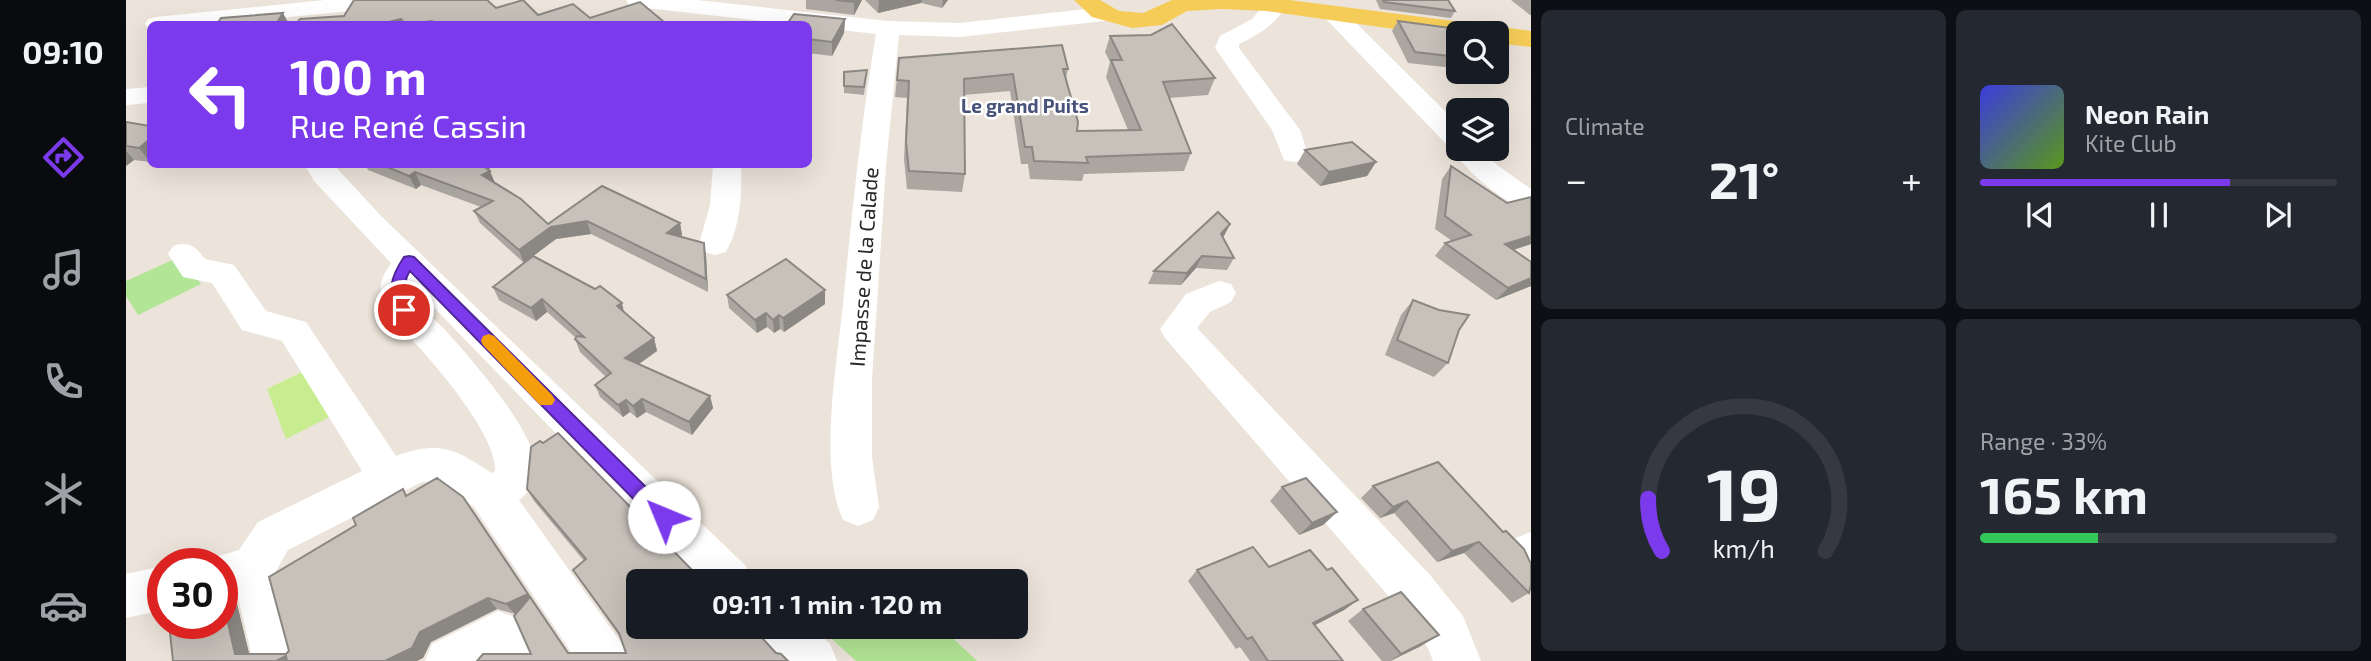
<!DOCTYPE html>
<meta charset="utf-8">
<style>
body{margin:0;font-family:"Exo 2",sans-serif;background:#242831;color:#f1f3f6;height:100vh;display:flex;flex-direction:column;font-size:26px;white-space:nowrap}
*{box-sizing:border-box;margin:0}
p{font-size:23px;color:#9ea1a6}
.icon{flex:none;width:38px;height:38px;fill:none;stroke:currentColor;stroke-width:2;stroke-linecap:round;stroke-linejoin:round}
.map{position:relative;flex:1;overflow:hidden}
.side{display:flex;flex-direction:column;gap:10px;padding:10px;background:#0d0f14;width:840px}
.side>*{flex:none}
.hud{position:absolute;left:21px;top:21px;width:665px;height:147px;border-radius:10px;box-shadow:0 7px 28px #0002;background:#7c3aed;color:#fff;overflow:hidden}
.buttons{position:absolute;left:1320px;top:21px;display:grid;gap:14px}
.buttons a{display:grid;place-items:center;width:63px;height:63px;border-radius:10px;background:#171b24;box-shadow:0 7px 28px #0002;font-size:35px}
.speed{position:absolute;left:21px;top:548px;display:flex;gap:14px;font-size:35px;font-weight:700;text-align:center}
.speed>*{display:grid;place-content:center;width:91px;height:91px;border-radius:50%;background:#171b24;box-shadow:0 7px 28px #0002;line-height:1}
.speed .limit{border:10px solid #d22;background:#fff;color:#111}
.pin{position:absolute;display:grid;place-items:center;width:60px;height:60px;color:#fff;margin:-30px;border:4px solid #fff;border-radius:50%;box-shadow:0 2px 7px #0007}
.me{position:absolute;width:77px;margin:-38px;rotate:315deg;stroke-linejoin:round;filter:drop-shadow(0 0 5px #0008)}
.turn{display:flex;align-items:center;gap:24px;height:147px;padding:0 28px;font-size:32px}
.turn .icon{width:91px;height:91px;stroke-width:2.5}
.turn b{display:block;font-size:49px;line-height:60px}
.big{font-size:52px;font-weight:700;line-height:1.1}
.side .widget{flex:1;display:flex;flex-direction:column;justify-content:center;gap:10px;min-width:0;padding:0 24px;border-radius:10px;background:#242831}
.side .dial{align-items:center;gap:0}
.dial svg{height:182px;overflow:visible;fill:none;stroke:#363941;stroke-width:7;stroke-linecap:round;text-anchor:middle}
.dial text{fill:#f1f3f6;stroke:none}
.song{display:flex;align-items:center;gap:21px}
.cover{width:84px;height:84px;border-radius:10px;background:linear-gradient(135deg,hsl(240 70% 55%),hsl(90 70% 35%))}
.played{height:7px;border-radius:4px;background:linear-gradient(90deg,#7c3aed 70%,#363941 70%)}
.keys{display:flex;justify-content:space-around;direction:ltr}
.heat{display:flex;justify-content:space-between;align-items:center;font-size:38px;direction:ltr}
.charge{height:10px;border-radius:5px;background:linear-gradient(90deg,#34c759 33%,#363941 0)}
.side .tiles{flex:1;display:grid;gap:10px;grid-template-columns:repeat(2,1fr)}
.trip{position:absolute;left:500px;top:569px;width:402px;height:70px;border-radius:10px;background:#171b24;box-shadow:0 7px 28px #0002;font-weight:700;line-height:70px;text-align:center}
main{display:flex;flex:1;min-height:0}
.dock{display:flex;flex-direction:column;width:126px;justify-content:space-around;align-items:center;background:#090b0e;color:#9ea1a6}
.dock .icon{width:49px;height:49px}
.dock .current{color:#7c3aed}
.dock b{font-size:32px;color:#f1f3f6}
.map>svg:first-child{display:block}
.green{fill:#b2e595}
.pitch{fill:#c8ec90}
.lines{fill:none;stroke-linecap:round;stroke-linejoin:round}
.minor{fill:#fff;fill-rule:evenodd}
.major{fill:#f5cc57;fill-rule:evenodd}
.wall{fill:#aba6a0}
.shaded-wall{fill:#8b8782}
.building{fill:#c7c1ba;stroke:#8b8782;stroke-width:2}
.route{fill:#7c3aed;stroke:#51269a;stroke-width:2}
.slow{fill:#f59e0b}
.labels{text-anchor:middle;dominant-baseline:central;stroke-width:5;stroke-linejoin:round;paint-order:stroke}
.far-neighbourhood-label{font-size:19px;font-weight:bold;fill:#48537b;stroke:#fff}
.street-label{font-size:21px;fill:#292929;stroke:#fff}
</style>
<main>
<nav class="dock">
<b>09:10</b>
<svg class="icon current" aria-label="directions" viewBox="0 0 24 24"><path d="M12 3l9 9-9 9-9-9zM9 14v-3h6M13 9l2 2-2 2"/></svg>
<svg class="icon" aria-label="music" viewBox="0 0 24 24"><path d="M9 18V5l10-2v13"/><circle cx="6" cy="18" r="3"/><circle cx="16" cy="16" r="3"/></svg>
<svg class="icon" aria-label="phone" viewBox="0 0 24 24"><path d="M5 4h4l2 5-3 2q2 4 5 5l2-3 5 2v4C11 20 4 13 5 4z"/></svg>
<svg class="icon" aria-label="climate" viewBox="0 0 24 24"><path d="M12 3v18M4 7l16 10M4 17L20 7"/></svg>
<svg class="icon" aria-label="car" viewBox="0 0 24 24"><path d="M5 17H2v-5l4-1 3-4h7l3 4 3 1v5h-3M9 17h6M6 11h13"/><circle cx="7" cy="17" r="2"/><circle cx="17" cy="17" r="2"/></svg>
</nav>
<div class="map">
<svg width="1405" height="661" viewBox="0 0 1405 661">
<rect width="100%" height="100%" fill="#ece4da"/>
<g class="green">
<path d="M 55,256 L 75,284 L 12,315 L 0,296 L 0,281 Z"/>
<path d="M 718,627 L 815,627 L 851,661 L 730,661 L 706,639 Z"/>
</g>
<path class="pitch" d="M 186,367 L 213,412 L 160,439 L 141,389 Z"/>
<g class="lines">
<g class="minor">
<path d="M 199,0 L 275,0 L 272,5 L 264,7 L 92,24 L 24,24 L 24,30 L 19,24 L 22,19 L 30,17 Z"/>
<path d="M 500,0 L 571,0 L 762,21 L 834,23 L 978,7 L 986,9 L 989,14 L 986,19 L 978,21 L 834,37 L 773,35 L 760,166 L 746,380 L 746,457 L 753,507 L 747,520 L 732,526 L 717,520 C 692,465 711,364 717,304 C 726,213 735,123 750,34 L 511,7 L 503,5 Z"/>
<path d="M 1152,0 L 1160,6 C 1148,26 1133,34 1113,44 L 1113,48 L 1174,130 L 1182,154 L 1178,160 L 1168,162 L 1158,160 L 1146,130 L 1089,48 L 1094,36 L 1126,19 L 1141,1 Z"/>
<path d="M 1209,8 L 1217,10 L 1332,124 L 1332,149 L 1355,149 L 1371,165 L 1405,189 L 1405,209 C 1386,211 1330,164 1327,147 L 1322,146 L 1201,20 L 1198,15 L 1201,10 Z"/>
<path d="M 24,87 L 24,103 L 0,105 L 0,89 Z"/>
<path d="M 178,164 L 207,164 L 255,216 L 620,566 L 626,581 L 573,581 L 288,287 C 289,307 309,318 322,333 C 349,364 402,423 410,463 C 412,477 404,492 393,500 L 496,644 L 503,661 L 451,661 L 348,507 L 314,482 L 296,482 L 162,550 L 150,571 L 175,661 L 127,661 L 111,593 L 96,596 L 96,564 L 79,564 L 80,560 L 113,550 L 132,522 L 236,471 L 156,341 L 116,330 L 86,283 L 57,277 L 42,254 L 47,246 C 63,241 69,246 79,259 L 108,265 L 140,311 L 180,322 L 270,456 C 314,440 329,449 366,473 L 369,471 C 371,437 314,370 291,345 C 277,330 258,315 255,293 C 253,282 259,272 265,263 L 188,181 Z"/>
<path d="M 587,164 L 615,164 C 616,193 615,226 600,252 L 589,255 L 578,252 L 573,244 L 584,205 Z"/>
<path d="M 1093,281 L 1105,284 L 1110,293 L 1105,302 L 1084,312 L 1071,328 L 1304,575 L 1337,616 L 1355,661 L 1307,661 L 1302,648 L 1272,607 L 1039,338 L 1034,329 L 1060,294 Z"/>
<path d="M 1405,532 L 1405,578 L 1389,572 L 1383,557 L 1390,538 Z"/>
<path d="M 37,566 L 37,610 L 0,618 L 0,574 Z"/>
<path d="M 372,611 L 389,617 L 411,661 L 299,661 L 306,644 Z"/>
<path d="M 628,626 L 685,626 L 704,644 L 711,661 L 653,661 L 635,642 Z"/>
</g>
<path class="major" d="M 948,0 L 974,0 L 993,11 L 1017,13 L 1046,0 L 1163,0 L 1405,31 L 1405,47 L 1370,43 L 1370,33 L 1332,33 L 1332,38 L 1140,11 L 1096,9 L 1061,11 L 1036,25 L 1006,28 L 966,17 Z"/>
</g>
<g class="wall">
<path d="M 680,0 L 736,0 L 728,15 L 680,9 Z"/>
<path d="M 739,0 L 822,0 L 816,8 L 795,3 L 752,13 Z"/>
<path d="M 1250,0 L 1322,0 L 1329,11 L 1325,18 L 1254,9 Z"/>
<path d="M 1385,0 L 1405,0 L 1405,15 L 1404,15 Z"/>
<path d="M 719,19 L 718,33 L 706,56 L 682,53 L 682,24 Z"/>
<path d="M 1272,21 L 1341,33 L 1332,33 L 1332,63 L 1328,68 L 1282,63 L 1266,31 Z"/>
<path d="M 984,36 L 1089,78 L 1082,95 L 1043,98 L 1065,153 L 1058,171 L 958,174 L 956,181 L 904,179 L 902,164 L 895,164 L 884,91 L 838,95 L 839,174 L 836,192 L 781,189 L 778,159 L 781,98 L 769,97 L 773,58 L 942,69 L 940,78 L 951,131 L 1002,130 L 980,77 L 984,62 L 979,52 Z"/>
<path d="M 718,72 L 740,78 L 738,95 L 718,93 Z"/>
<path d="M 0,122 L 24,126 L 24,162 L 8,160 L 0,166 Z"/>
<path d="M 1179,150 L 1250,162 L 1241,176 L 1194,186 L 1171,164 Z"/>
<path d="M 239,164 L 369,164 L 362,170 L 369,183 L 422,224 L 476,186 L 554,223 L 556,235 L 555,237 L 580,255 L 582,292 L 465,234 L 430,239 L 407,256 L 498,312 L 528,338 L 531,351 L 513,364 L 584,396 L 587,408 L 566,435 L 520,412 L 511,418 L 504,412 L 497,417 L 474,397 L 469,385 L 480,377 L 454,352 L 449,339 L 450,338 L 421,312 L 410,321 L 373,300 L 367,287 L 398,263 L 354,223 L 348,211 L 355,207 L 295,185 L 290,189 L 242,170 Z"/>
<path d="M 652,164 L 676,164 L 676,167 Z"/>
<path d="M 1325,166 L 1381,203 L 1405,197 L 1405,244 L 1388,250 L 1405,286 L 1370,300 L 1309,256 L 1319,243 L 1326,241 L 1309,229 L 1316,179 Z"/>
<path d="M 1104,224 L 1097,237 L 1108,258 L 1101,270 L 1070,268 L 1055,285 L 1022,284 L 1028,271 Z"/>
<path d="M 601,295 L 699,304 L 658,332 L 654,329 L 648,333 L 641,327 L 631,333 L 603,308 Z"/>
<path d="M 1287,300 L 1333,330 L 1322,363 L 1308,377 L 1259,355 L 1275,315 Z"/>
<path d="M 1312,462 L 1403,593 L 1386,603 L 1338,553 L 1311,562 L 1268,513 L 1254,518 L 1235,498 L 1247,486 Z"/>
<path d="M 1156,487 L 1211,512 L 1197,525 L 1173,535 L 1144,501 Z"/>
<path d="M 401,489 L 568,572 L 650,653 L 405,654 L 390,613 L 389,614 L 371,609 L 305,642 L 297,658 L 47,661 L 96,623 L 96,587 L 109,596 L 123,654 L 160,654 L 230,525 L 281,495 L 346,509 L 442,653 L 500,653 L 494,637 L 454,581 L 447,570 L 458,561 L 408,501 Z"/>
<path d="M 1143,567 L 1201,570 L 1232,600 L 1218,610 L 1189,625 L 1217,661 L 1124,661 L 1114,647 L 1110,649 L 1062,581 L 1071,570 Z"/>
<path d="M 1237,609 L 1295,646 L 1265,661 L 1256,661 L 1222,621 Z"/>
</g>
<g class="shaded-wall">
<path d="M 729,0 L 736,0 L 728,15 L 728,2 Z"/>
<path d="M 753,0 L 796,0 L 795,3 L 752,13 Z"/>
<path d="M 817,0 L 822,0 L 816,8 Z"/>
<path d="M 157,13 L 163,24 L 150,24 Z"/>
<path d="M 275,19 L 277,24 L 255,24 Z"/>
<path d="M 719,19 L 718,33 L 706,56 L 706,42 Z"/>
<path d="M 306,21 L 308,24 L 285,24 Z"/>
<path d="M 24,139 L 24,162 L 13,148 Z"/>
<path d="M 0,151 L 8,160 L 0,166 Z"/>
<path d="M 1250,162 L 1241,176 L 1194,186 L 1203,172 Z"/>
<path d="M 352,164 L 369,164 L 356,175 Z"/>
<path d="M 364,171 L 369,183 L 356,175 Z"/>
<path d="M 289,172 L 295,185 L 290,189 L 283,176 Z"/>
<path d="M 461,221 L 465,234 L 430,239 L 398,263 L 393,250 L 425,227 Z"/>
<path d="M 554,223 L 556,235 L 544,246 L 541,233 Z"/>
<path d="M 1104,224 L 1098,236 L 1089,246 L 1095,234 Z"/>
<path d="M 1405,236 L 1405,244 L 1368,256 L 1379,244 Z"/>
<path d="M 578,243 L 580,255 L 582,292 L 580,279 Z"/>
<path d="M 1076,256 L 1070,268 L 1055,285 L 1061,273 Z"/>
<path d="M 1405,278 L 1405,286 L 1370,300 L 1382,288 Z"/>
<path d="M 699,290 L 699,304 L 658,332 L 657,318 Z"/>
<path d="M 416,299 L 421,312 L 410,321 L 405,308 Z"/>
<path d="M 496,303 L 499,316 L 491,306 Z"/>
<path d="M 640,313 L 641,327 L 631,333 L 629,320 Z"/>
<path d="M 653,315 L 654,329 L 648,333 L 647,320 Z"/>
<path d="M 528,338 L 531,351 L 503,371 L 499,358 Z"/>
<path d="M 584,396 L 587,408 L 566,435 L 563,422 Z"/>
<path d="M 516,399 L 520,412 L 511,418 L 507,406 Z"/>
<path d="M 500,400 L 504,412 L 497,417 L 492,405 Z"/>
<path d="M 1281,501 L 1268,513 L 1254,518 L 1267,507 Z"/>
<path d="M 346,509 L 448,661 L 409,604 L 389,614 L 380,604 Z"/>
<path d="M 1211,512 L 1197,525 L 1173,535 L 1186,523 Z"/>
<path d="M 1353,542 L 1338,553 L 1311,562 L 1326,551 Z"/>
<path d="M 96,587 L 109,596 L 125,661 L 109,654 L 96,597 Z"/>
<path d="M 362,598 L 371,609 L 305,642 L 297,658 L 291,661 L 259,661 L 294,632 Z"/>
<path d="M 1232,600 L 1218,610 L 1174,633 L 1187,623 Z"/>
<path d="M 1313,635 L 1295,646 L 1263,661 L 1275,654 Z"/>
<path d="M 160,656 L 168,661 L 150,661 Z"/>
</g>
<g class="building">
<path d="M 228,0 L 361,0 L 370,8 L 397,0 L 412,15 L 447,4 L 464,18 L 514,2 L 538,22 L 531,24 L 310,24 L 306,21 L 279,24 L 275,19 L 255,24 L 170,24 L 174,19 L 218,16 Z"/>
<path d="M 710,0 L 729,0 L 728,2 Z"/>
<path d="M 1257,0 L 1322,0 L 1329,11 L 1258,2 Z"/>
<path d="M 157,13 L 150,24 L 91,24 L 95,18 Z"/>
<path d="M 668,14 L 719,19 L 706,42 L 682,39 L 682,24 L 661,24 Z"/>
<path d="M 1272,21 L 1339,30 L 1342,27 L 1341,33 L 1332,33 L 1332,46 L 1329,46 L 1332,51 L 1332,57 L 1289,52 Z"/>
<path d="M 1046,24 L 1089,78 L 1037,82 L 1065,153 L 960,157 L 962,163 L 908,161 L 906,147 L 899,147 L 887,74 L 838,79 L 839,174 L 783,171 L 780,142 L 783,81 L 771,80 L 773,58 L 936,45 L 942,69 L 937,69 L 952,122 L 951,131 L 1015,130 L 985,60 L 996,60 L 984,36 L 1025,35 Z"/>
<path d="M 741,70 L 738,87 L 718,86 L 718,72 Z"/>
<path d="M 0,122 L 24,126 L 24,139 L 13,148 L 0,146 Z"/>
<path d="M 1226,142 L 1250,162 L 1203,172 L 1179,150 Z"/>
<path d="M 254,164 L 354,164 L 364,171 L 356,175 L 395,199 L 422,224 L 476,186 L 554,223 L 541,233 L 578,243 L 580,279 L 461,221 L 425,227 L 393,250 L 348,211 L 367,201 L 289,172 L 283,176 Z"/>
<path d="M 1325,166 L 1381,203 L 1405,197 L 1405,236 L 1379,244 L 1405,262 L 1405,278 L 1382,288 L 1319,243 L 1345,235 L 1319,216 Z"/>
<path d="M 1092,212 L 1104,224 L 1095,234 L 1108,258 L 1076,256 L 1061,273 L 1028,271 Z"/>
<path d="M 407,256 L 469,289 L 474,286 L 496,303 L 491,306 L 528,338 L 499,358 L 584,396 L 563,422 L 516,399 L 507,406 L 500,400 L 492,405 L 469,385 L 485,373 L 449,339 L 451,336 L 458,337 L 416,299 L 405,308 L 367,287 Z"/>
<path d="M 660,259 L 699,290 L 657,318 L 653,315 L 647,320 L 640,313 L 629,320 L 601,295 Z"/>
<path d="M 1287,300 L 1313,310 L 1343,315 L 1333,330 L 1322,363 L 1271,340 Z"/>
<path d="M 432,433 L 568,572 L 574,573 L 582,581 L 513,581 L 513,626 L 625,626 L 650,653 L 655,654 L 662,661 L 351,661 L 357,654 L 405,654 L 388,616 L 404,597 L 442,653 L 500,653 L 493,633 L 447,570 L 460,559 L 401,489 L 405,447 L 414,441 L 417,443 Z"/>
<path d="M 1312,462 L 1377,532 L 1380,531 L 1398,549 L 1404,562 L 1405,563 L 1405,585 L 1403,593 L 1353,542 L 1326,551 L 1281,501 L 1267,507 L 1247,486 Z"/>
<path d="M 311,478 L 337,497 L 402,594 L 380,604 L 362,598 L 294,632 L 286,648 L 259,661 L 161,661 L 160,656 L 150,661 L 47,661 L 43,623 L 96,623 L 96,597 L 109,654 L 160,654 L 163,651 L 143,577 L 230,525 L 227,518 L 277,489 L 280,496 Z"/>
<path d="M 1180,478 L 1211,512 L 1186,523 L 1156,487 Z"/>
<path d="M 1127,547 L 1143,567 L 1184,550 L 1201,570 L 1206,568 L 1232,600 L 1187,623 L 1217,661 L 1142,661 L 1126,637 L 1121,639 L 1071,570 Z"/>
<path d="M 1275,592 L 1313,635 L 1275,654 L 1237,609 Z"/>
</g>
<path class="route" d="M 283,256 L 288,257 L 544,511 L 547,517 L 544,523 L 538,526 L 531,523 L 284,271 C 275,284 281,296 286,310 L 284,314 L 273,314 C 261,291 264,278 278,257 Z"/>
<path class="slow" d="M 363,334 L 368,336 L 426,395 L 429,400 L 426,405 L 414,405 L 357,345 L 355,341 L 357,336 Z"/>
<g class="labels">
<g class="far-neighbourhood-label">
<text x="899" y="105">Le grand Puits</text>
</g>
<g class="street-label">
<text transform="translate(737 267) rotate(-86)">Impasse de la Calade</text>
</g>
</g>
</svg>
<div class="buttons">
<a><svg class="icon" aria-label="search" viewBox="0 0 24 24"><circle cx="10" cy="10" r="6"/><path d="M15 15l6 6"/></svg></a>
<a><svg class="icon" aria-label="layers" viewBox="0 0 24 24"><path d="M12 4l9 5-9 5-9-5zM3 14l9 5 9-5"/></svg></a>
</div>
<div class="speed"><div class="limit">30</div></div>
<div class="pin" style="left:278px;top:310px;background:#d93025"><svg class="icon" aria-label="arrive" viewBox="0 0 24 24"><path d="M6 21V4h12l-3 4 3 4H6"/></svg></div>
<svg class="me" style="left:538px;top:517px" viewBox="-20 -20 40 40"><circle r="19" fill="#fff"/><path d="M0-13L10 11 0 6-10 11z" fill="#7c3aed"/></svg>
<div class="trip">09:11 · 1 min · 120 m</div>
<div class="hud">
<div class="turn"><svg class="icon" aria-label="left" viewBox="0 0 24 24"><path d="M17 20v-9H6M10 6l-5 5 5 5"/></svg><div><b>100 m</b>Rue René Cassin</div></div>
</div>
</div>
<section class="side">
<div class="tiles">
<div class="widget"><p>Climate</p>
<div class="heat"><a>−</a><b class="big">21°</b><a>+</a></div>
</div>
<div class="widget">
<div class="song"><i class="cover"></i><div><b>Neon Rain</b><p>Kite Club</p></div></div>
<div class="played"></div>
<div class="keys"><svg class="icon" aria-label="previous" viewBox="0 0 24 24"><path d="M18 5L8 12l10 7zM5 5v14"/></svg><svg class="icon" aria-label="pause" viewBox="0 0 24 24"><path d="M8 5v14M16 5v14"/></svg><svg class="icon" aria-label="next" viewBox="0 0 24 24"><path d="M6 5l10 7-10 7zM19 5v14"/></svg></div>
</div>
<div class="widget dial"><svg viewBox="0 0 100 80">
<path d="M14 69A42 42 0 1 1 86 69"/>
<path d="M14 69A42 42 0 0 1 8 46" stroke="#7c3aed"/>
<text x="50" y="56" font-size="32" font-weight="700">19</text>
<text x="50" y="72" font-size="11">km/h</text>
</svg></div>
<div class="widget"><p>Range · 33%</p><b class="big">165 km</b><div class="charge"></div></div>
</div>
</section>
</main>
